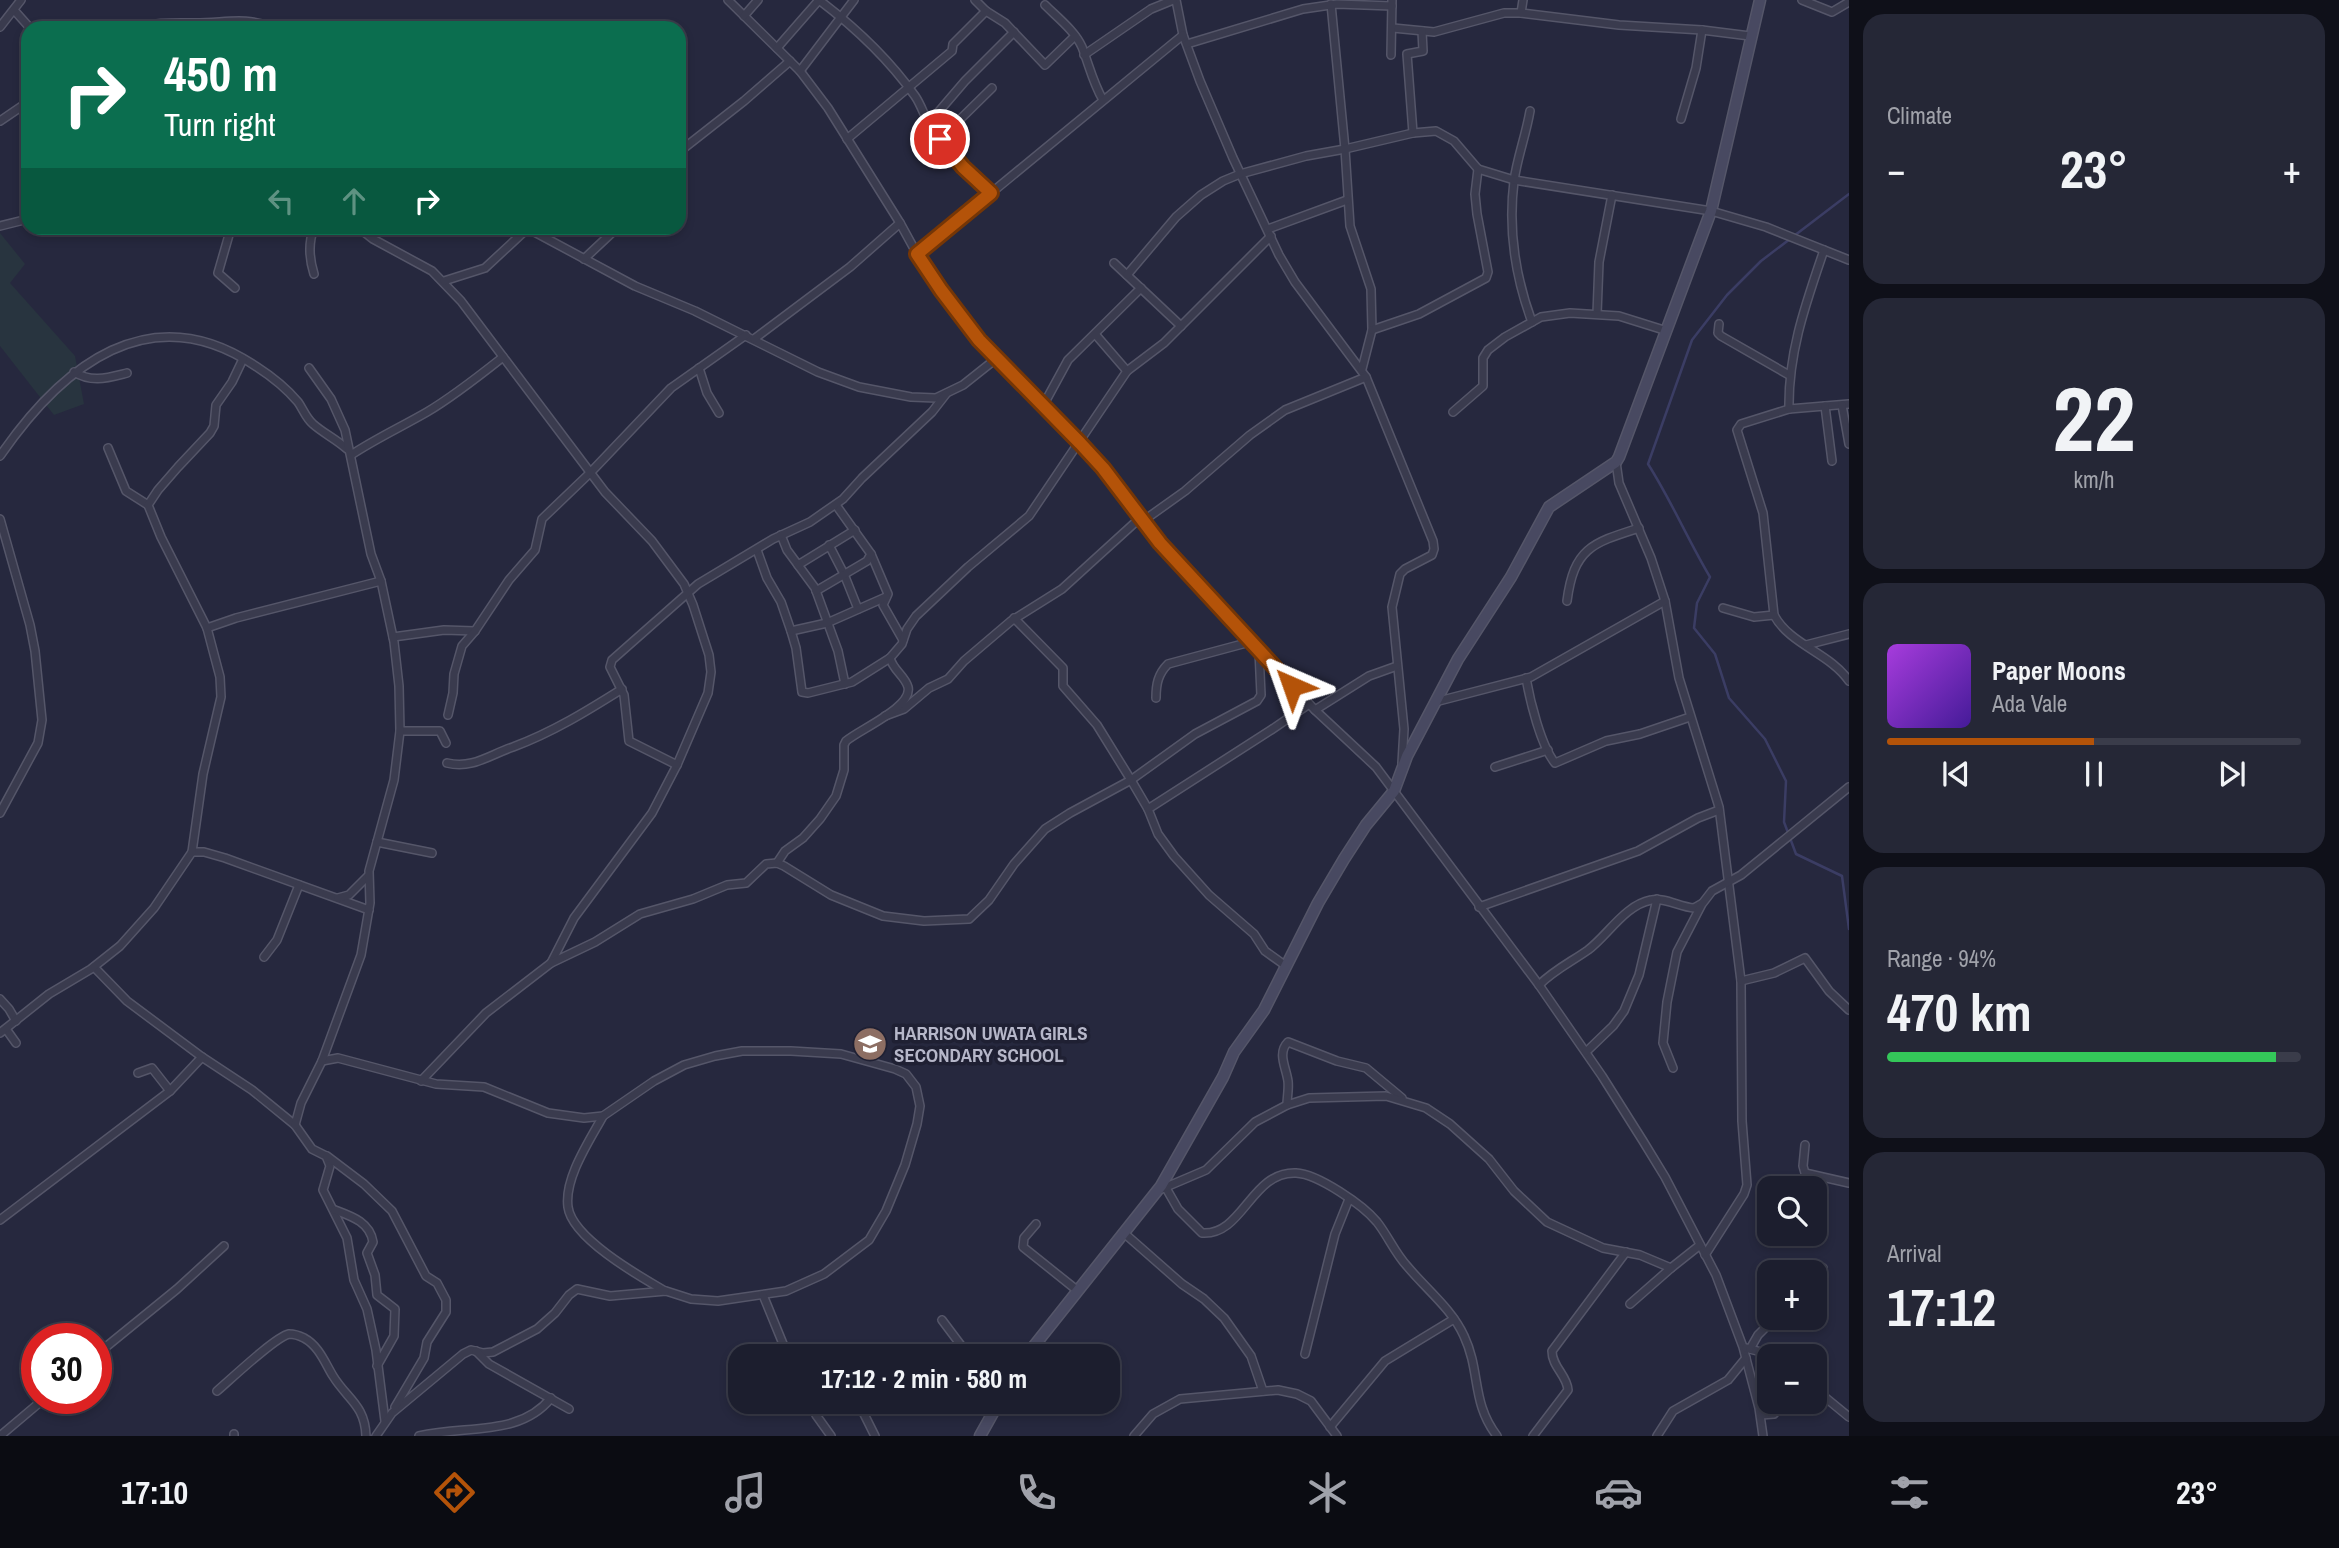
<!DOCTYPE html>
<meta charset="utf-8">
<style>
body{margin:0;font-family:"Archivo Narrow",sans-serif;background:#252736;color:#f1f3f6;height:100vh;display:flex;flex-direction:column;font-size:26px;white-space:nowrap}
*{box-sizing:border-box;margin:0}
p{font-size:23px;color:#a0a2aa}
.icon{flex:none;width:38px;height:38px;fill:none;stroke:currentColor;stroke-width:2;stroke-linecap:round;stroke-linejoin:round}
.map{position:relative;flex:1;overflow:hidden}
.details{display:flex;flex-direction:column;gap:14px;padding:14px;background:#0f1019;width:490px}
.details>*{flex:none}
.top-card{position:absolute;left:21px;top:21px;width:665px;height:214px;border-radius:21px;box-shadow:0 4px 10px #0003,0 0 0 2px #3a3c4a;background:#0b6e4f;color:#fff;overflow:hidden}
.buttons{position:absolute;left:1757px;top:1176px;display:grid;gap:14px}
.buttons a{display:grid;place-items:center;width:70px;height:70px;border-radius:14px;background:#1c1e2e;box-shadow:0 4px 10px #0003,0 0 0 2px #3a3c4a;font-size:35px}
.speed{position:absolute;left:21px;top:1323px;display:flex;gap:14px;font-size:35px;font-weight:700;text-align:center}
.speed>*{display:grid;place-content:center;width:91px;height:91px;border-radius:50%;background:#1c1e2e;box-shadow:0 4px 10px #0003,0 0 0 2px #3a3c4a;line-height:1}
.speed .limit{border:10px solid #d22;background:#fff;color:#111}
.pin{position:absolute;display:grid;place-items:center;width:60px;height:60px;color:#fff;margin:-30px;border:4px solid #fff;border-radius:50%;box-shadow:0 2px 7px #0007}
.me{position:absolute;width:77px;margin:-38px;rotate:317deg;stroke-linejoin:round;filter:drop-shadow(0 0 5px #0008)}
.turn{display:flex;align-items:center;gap:24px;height:147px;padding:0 28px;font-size:32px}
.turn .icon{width:91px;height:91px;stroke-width:2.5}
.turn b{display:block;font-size:49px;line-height:60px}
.lanes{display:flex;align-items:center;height:66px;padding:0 28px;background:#0003;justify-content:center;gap:35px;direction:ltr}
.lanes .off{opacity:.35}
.big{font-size:52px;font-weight:700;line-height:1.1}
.details .card{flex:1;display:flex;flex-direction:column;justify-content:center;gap:10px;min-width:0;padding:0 24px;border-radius:21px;background:#252736}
.details .dial{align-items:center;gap:0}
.dial b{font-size:91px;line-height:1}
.song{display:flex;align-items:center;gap:21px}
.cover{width:84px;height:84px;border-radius:10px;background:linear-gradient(135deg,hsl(280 70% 55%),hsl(260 70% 35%))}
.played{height:7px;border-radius:4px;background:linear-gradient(90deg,#b45309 50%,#3a3c4a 50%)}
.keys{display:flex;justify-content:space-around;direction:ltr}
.heat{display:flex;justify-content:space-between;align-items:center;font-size:38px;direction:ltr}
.charge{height:10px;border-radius:5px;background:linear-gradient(90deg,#34c759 94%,#3a3c4a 0)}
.trip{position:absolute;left:728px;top:1344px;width:392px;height:70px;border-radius:21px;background:#1c1e2e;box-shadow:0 4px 10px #0003,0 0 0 2px #3a3c4a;font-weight:700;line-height:70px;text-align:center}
.menu{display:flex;height:112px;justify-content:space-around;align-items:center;background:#0b0c12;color:#a0a2aa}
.menu .icon{width:49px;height:49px}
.menu .active{color:#b45309}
.menu b{font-size:32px;color:#f1f3f6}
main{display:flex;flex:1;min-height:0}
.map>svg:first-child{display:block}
.green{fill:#28343f}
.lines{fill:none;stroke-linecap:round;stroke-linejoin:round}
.stream{stroke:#3b3d64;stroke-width:2.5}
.street-casing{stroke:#555669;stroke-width:10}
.secondary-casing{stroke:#555669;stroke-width:13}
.street{stroke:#3a3b4e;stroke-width:7}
.secondary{stroke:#484961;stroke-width:10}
.route-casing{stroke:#753606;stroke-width:18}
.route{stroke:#b45309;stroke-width:12}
.labels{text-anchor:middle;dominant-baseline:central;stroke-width:7;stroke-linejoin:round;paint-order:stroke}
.poi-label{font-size:19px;font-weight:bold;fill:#b6b7c9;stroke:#1f2033;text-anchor:start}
</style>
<main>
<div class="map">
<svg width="1849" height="1436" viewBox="0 0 1849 1436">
<rect width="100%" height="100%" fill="#26283e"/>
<path class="green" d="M 0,233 L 25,264 L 10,283 L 75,356 L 84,404 L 54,415 L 0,346 Z"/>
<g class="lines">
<path class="stream" d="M 1849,194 L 1761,261 L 1727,295 L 1692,340 L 1648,464 C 1671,500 1688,540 1710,577 L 1697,603 L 1694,628 L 1715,654 L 1729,698 L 1765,739 L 1786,781 L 1784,822 L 1796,854 L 1842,876 L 1849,929"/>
<g class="street-casing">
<g id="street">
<path d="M 728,0 L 800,71 L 828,108 L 900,223 L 917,254 L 965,322 L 1103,468 L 1160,543 L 1204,593 L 1315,710 L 1376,767 L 1539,985 L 1602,1076 L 1643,1141 L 1665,1177 L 1716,1275 L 1743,1347 L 1759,1408 L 1763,1436"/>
<path d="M 819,0 C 856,28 888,58 915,96 C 922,106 925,119 932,129 C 948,154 969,173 991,193"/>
<path d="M 975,0 L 986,11 L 1005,23 L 1045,65 L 1075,36"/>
<path d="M 1176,0 L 1183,35 L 1200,81 L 1233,158 L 1279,255 L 1295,282 L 1366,377 L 1433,541 L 1434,549 L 1432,555 L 1405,569 L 1400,574 L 1392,607 L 1404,729 L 1402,763"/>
<path d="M 1802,0 L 1832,12 L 1849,2"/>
<path d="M 1331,4 L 1345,149 L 1350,226 L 1371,289 L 1372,330 L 1362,369"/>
<path d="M 1045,5 C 1057,17 1075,31 1082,47 C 1089,65 1093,83 1103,100"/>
<path d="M 14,10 L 30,28"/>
<path d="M 1521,13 L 1523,0"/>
<path d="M 744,16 L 758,0"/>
<path d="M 0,27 L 21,0"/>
<path d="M 135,28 C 155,22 174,23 195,23 C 227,23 243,16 276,28"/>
<path d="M 1393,28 L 1434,32 L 1504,13 L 1521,13 L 1619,25 L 1702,30 L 1750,36"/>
<path d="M 1187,44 L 1303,9 L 1337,4 L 1392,6"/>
<path d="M 777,48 L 819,0"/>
<path d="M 1084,55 L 1151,9 L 1173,0"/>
<path d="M 1391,55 L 1392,0"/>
<path d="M 800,71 L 854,0"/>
<path d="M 1530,111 C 1526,135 1517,158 1514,181 C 1508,229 1515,276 1532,322"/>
<path d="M 1681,119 L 1696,68 L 1702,30"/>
<path d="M 0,121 L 28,102"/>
<path d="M 929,123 L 965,81 L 1014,32"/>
<path d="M 1413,133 L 1407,54 L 1423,51 L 1422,31"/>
<path d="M 847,139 L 952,51 L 953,44 L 986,11"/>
<path d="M 940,139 L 992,88"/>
<path d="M 679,152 L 744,101 L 790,61"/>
<path d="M 0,226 L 28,219"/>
<path d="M 231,228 L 218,273 L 235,288"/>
<path d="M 314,228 C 308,243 309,258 314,274"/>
<path d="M 359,228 L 373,239 L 432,271 L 461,301 L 605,492 L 652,541 L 684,584 L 693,605 L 709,655 L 711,672 L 708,693 L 677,765 L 652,813 L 574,918 L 551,963"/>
<path d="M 527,228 L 635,286 L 695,311 L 818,372 L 859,387 L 911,397 L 936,398 L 963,385 L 997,358"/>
<path d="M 1268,229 L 1347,200"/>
<path d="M 917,254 L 1183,35"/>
<path d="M 584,259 L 617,228"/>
<path d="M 1114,263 L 1181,326"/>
<path d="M 1127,275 L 1176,217 L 1201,195 L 1223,181 L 1240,174 L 1306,156 L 1345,149 L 1413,133 L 1436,131 L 1454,141 L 1478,169 L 1514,180 L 1711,211 L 1766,227 L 1849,260"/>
<path d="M 444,281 L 485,268 L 528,228"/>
<path d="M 1597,314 L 1599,262 L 1612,195"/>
<path d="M 1719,324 L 1718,333 L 1721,336 L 1789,375"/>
<path d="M 1372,330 L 1419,314 L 1486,278 L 1488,272 L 1477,214 L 1475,194 L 1478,169"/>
<path d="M 1095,334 L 1127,371"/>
<path d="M 754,339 L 850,267 L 900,223"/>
<path d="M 699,368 L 707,393 L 719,413"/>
<path d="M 74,372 C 92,383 107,378 127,373"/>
<path d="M 1044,404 L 1068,360 L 1141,288"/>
<path d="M 1849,404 L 1789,409 L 1741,424 L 1737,430 L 1763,513 L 1774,615 C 1790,645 1830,653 1849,681"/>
<path d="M 1842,405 L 1849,444"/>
<path d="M 1825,406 L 1832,461"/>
<path d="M 1789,409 C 1788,352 1806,303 1824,250"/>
<path d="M 1453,412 L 1483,386 L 1483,358 L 1488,350 L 1505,337 L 1541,317 L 1570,313 L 1619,316 L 1667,331"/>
<path d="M 108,448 L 126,491 L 148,505"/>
<path d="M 351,455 C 375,439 401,427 427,412 C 454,396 479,376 503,357"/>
<path d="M 0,456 C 62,366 150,294 257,367 C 271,376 287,389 298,402 C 303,409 306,418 313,424 C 323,433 336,439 347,449"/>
<path d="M 1616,462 L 1619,483 L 1651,558 L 1665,601 L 1679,678 L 1719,807 L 1741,981 L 1742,1121 L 1747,1185 L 1744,1194 L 1705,1255"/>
<path d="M 836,505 L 871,554 L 888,594 L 883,605 L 903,640"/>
<path d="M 0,519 L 30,625 L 35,651 L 42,720 L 38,743 L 0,813"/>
<path d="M 1143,521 L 1185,491 L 1250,435 L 1285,410 L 1366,377"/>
<path d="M 781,535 L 787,550 L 815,588 L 838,651 L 845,684"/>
<path d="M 829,545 L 844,574 L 858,609"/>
<path d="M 757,550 L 767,578 L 781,602 L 791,631 L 796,648 L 802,692 L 808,693 L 852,682 L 890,658 L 902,644 L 907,629 L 916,616 L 968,567 L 1029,516 L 1127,371 L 1164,343 L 1271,236"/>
<path d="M 798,565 L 855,530"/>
<path d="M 816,591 L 867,561 L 871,554"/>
<path d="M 1567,601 C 1574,548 1592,543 1639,528"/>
<path d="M 1723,608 L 1754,617 L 1774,615"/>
<path d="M 1014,618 L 1063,668 L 1063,686 L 1097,725 L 1131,780 L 1148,809 L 1158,834 L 1174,856 L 1209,895 L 1254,934 L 1265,951 L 1286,966"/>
<path d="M 207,628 L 236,618 L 381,581"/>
<path d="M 791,631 L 827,623 L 886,597"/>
<path d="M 393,637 L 444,630 L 475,631"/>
<path d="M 1806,645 L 1849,634"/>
<path d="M 1526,678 C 1530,701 1541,746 1555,763 L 1606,741 L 1640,734 L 1690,717"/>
<path d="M 1156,698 C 1156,684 1158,674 1168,664 L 1250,642"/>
<path d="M 1435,702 L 1531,677 L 1665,601"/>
<path d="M 1315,710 L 1369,676 L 1397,666"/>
<path d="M 448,715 L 453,693 L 454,674 L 462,646 L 475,631 L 509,580 L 535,550 L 542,519 L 591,472 L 671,388 L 746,335"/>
<path d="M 885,716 L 904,709 L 929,688 L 948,679 L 964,661 L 1011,621 L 1062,589 L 1140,518"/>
<path d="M 400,731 L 440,731 L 446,743"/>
<path d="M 447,763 C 473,769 489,755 513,747 C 553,732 587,711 622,689"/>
<path d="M 677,765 L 629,741 L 624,695 L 610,667 L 612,660 L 698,584 L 773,539 L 810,522 L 843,499 L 862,478 L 932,412 L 946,394"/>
<path d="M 1495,767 L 1548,750"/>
<path d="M 1148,809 L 1271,730 L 1309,704"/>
<path d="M 377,842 L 432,853"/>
<path d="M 192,852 L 204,852 L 225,858 L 369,910"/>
<path d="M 777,863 L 785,851 L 803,838 L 820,819 L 836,796 L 844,770 L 844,745 L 846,741 C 860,729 913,707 908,687 C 905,676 893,670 890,658"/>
<path d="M 338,898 L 349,895 L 368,876"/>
<path d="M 1479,907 L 1638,851 L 1698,818 L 1719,810"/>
<path d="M 264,957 L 277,940 L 299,885"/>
<path d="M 94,967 L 127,1001 L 202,1057 L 252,1090 L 295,1125 L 312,1149 L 326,1156 L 330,1166 L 323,1190 L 347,1238 L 354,1280 L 367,1309 L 376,1350 L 385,1421"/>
<path d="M 1741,981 L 1774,973 L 1805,958 L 1829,991 L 1849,1010"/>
<path d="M 1539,985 C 1554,970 1571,962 1588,950 C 1608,935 1625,905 1651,900 C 1664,897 1680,907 1694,908 L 1701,904"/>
<path d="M 0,999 L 9,1009 L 16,1021"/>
<path d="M 6,1029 L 16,1043"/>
<path d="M 0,1033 L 49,994 L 91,969 L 120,946 L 154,908 L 192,852 L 203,774 L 221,697 L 220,677 L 207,628 L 161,537 L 148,505 L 158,490 L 178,467 L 210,433 L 214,426 L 216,405 L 232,382 L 243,359"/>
<path d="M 1586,1052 L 1613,1026 L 1624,1011 L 1639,975 L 1657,899"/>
<path d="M 322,1061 L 338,1058 L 436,1084 L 484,1087 L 548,1113 L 584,1118 L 603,1116 L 654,1081 L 684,1065 L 715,1056 L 742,1051 L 791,1051 L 841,1054 L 895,1069 L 906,1074 L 916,1087 L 920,1106 L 917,1124 L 905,1165 L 886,1211 L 869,1240 L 824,1274 L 786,1291 L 718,1301 L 691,1299 L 666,1291 L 610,1296 L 577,1289 L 569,1295 L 555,1313 L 537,1329 L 493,1352 L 483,1353 L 471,1350 L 463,1354 L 392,1413 L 376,1436"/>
<path d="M 1673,1068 L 1663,1043 L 1667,1002 L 1677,952 L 1702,904 L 1712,891 L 1741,875 L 1849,787"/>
<path d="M 138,1073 L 152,1068 L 170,1091"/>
<path d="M 421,1081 L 486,1013 L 551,963 L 595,942 L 640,914 L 693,899 L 727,885 L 746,883 L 766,864 L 777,863 L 784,866 L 831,895 L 883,916 L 924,921 L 969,919 L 989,900 L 1014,864 L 1045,829 L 1070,813 L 1131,780 L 1195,734 L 1257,701 L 1261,695 L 1259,651"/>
<path d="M 1287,1105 C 1287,1097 1289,1089 1288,1081 C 1286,1067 1277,1053 1288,1042 L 1337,1061 L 1366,1068 L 1402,1098"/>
<path d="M 603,1116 C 590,1140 564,1178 568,1207 C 572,1238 639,1276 665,1291"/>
<path d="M 295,1125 L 301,1103 L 322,1061 L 361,955 L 370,903 L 369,871 L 394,780 L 400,731 L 399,686 L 394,642 L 381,581 L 371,554 L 345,430 L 331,399 L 309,368"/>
<path d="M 1805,1145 L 1803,1166 L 1805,1173 L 1849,1183"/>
<path d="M 327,1156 L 364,1184 L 392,1211 L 426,1276 L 437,1283 L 446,1300 L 446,1312 L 427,1342 L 424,1358 L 395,1407"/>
<path d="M 1166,1188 L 1178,1209 L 1202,1233 C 1243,1236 1251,1171 1296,1173 C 1318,1174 1363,1205 1377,1222 C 1388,1236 1395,1253 1407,1266 C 1426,1289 1452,1309 1464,1336 C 1481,1372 1471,1402 1497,1436"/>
<path d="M 1159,1190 L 1206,1170 L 1255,1122 L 1287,1105 L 1309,1098 L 1386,1096 L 1426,1108 L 1450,1124 L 1489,1159 L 1514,1191 L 1547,1222 L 1603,1248 L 1640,1255 L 1671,1268 L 1700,1245"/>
<path d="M 335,1210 C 351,1216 370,1222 373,1242 L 367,1253 L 375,1275 L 377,1295 L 395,1309 L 394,1336 L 377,1366"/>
<path d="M 0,1220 L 170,1091 L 202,1057"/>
<path d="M 1036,1224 L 1024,1238 L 1023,1247 L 1078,1291"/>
<path d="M 1124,1233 L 1182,1284 L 1204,1299 L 1224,1318 L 1251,1356 L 1263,1391"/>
<path d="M 1806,1272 L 1812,1269 L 1823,1268"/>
<path d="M 763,1295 L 788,1356"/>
<path d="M 1630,1304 L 1671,1268"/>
<path d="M 942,1320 L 969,1356"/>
<path d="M 1746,1348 L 1776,1356"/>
<path d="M 1750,1349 L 1758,1335 L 1775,1318"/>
<path d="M 476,1351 L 489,1364 L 569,1409"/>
<path d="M 787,1352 L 802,1351 L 816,1356"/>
<path d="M 1305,1354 L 1335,1234 L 1349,1199"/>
<path d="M 96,1355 L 177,1289 L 224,1246"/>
<path d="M 1815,1389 L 1849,1417"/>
<path d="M 217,1391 C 230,1380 275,1337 289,1334 C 293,1334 300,1336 304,1338 C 319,1346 325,1363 333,1376 C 347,1399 365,1405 366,1436"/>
<path d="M 810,1402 L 816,1415 L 831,1436"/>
<path d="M 858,1402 L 875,1436"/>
<path d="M 1761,1415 L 1774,1414 L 1785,1402"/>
<path d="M 1330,1427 L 1385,1361 L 1454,1319"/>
<path d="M 0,1436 L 45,1398"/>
<path d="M 234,1436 L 234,1434"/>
<path d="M 419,1436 C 470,1425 520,1436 551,1398"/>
<path d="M 1134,1436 L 1153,1414 L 1180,1399 L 1278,1390 L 1297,1394 L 1311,1401 L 1337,1436"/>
<path d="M 1533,1436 L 1568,1390 C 1567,1375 1552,1367 1552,1351 L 1626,1252"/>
<path d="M 1657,1436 L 1673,1411 L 1728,1380 L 1746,1358"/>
</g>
</g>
<g class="secondary-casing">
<g id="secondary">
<path d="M 1026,1356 L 1161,1186 L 1223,1077 L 1234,1052 L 1264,1010 L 1318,903 L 1344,859 L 1366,825 L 1394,791 L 1407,756 L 1458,659 L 1511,577 L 1549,507 L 1616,462 L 1619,457 L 1711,211 L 1760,0"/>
<path d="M 980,1436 L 999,1402"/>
</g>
</g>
<use href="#street" class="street"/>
<use href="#secondary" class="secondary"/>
</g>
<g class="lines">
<g class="route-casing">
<path id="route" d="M 940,139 L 963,167 L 991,193 L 917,254 L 941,290 L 979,340 L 1080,443 L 1103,468 L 1160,543 L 1292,686"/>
</g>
<use href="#route" class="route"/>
</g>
<defs>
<g id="school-disc" transform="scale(1.75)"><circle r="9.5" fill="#8d6e63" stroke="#1f2033"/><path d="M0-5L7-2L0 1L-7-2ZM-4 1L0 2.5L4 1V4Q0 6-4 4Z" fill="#fff"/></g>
</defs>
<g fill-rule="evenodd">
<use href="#school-disc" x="870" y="1044"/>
</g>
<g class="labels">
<g class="poi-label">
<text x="894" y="1033">HARRISON UWATA GIRLS<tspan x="894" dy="22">SECONDARY SCHOOL</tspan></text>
</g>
</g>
</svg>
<div class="buttons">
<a><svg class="icon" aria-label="search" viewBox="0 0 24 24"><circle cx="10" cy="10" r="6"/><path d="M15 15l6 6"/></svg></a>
<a>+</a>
<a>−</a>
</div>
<div class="speed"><div class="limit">30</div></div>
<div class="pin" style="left:940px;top:139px;background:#d93025"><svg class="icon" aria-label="arrive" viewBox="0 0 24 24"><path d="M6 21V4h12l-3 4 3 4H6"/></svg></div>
<svg class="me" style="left:1292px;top:686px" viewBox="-20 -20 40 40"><path d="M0-17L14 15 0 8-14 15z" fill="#b45309" stroke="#fff" stroke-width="4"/></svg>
<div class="trip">17:12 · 2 min · 580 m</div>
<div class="top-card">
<div class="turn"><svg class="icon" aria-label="right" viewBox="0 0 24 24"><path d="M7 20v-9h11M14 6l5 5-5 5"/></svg><div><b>450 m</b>Turn right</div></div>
<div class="lanes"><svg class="icon off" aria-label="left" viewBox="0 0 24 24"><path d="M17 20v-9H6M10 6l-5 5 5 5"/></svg><svg class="icon off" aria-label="ahead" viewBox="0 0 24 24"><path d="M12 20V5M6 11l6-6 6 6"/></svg><svg class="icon" aria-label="right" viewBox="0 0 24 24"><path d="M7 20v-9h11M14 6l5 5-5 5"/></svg></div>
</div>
</div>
<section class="details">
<div class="card"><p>Climate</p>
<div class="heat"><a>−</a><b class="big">23°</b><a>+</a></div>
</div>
<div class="card dial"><b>22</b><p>km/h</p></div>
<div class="card">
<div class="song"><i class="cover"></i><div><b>Paper Moons</b><p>Ada Vale</p></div></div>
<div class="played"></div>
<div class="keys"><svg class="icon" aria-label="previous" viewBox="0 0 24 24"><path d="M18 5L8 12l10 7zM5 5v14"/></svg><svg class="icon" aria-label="pause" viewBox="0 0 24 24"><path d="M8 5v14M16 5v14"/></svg><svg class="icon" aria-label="next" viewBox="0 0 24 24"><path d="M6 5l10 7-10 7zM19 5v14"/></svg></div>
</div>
<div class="card"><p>Range · 94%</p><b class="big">470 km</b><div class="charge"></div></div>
<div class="card"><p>Arrival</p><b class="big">17:12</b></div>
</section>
</main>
<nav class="menu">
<b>17:10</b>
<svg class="icon active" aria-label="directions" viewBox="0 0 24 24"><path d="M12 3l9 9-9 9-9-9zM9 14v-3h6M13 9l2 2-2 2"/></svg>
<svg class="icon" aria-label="music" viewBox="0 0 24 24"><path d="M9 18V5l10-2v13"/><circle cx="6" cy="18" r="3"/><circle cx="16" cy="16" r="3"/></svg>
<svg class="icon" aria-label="phone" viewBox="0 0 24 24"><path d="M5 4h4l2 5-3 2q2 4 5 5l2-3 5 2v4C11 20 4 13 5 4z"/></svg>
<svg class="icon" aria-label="climate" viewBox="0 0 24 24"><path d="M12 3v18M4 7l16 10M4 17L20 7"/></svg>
<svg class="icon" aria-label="car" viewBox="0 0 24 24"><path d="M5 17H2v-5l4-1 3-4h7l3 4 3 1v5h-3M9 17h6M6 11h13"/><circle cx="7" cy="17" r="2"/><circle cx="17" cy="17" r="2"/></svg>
<svg class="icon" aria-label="filters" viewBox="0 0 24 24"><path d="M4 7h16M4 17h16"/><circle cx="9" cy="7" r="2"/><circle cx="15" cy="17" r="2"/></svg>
<b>23°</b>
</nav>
